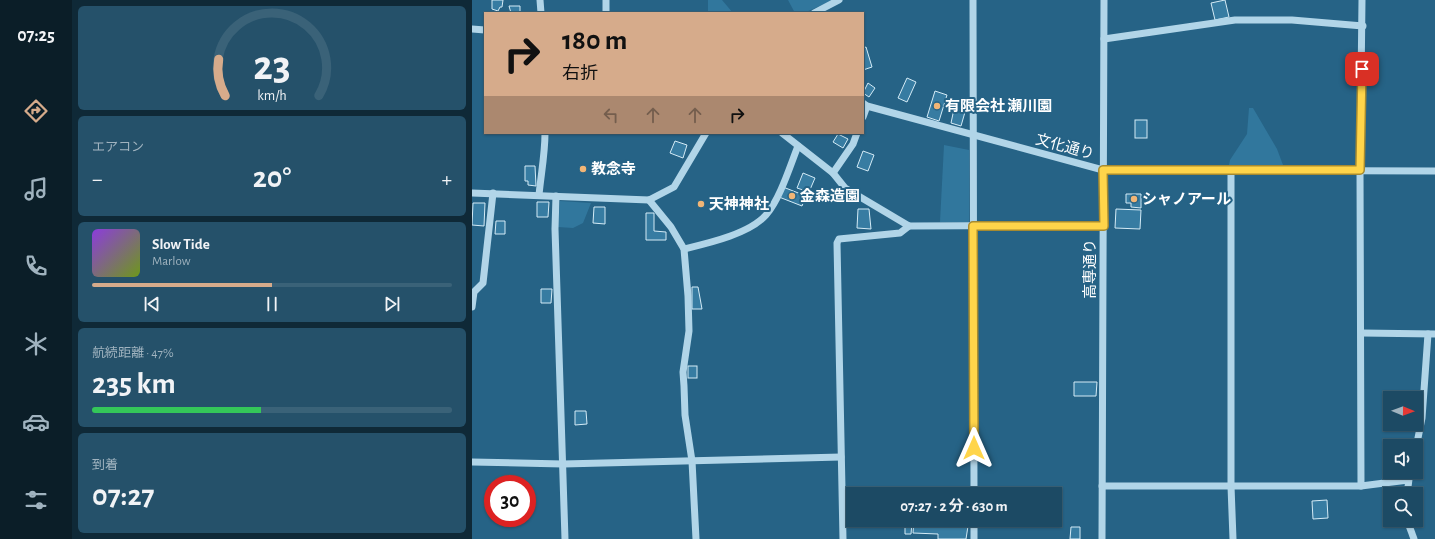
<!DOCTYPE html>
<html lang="ja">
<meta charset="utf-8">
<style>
body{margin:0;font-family:"Alegreya Sans","Noto Sans JP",sans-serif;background:#25516a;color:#f1f3f6;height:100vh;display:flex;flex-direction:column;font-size:15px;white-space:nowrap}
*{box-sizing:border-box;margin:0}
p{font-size:13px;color:#a0b3bf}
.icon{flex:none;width:22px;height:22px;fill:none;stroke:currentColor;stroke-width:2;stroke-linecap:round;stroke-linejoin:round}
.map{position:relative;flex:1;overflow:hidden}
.drawer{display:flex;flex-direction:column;gap:6px;padding:6px;background:#0f2937;width:400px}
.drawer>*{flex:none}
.top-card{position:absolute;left:12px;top:12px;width:380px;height:122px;border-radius:0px;box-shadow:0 1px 3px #0004,0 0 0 1px #3a6278;background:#d6ab8b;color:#111;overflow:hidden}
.needle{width:26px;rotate:91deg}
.buttons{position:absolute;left:911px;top:391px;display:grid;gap:8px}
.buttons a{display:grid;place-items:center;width:40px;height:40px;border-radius:0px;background:#1c4a64;box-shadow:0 1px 3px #0004,0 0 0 1px #3a6278;font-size:20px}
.speed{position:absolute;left:12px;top:475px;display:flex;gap:8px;font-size:20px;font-weight:700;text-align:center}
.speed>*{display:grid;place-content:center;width:52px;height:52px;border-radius:50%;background:#1c4a64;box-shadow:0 1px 3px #0004,0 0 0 1px #3a6278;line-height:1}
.speed .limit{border:6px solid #d22;background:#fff;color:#111}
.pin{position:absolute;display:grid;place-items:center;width:34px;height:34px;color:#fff;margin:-17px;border-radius:8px;box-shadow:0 2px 6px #0006}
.me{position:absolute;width:44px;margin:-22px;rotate:0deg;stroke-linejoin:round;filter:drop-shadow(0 0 3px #0008)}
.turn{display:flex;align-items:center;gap:14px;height:84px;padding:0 12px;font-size:18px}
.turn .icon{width:52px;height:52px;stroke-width:2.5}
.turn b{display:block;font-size:28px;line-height:34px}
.lanes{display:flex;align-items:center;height:38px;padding:0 12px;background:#0003;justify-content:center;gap:20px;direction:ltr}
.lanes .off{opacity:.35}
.big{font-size:30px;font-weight:700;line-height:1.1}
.drawer .tile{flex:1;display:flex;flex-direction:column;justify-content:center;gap:6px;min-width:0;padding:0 14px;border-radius:6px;background:#25516a}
.drawer .dial{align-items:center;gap:0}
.dial svg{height:104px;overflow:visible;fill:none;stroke:#3a6278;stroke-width:7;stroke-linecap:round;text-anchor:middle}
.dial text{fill:#f1f3f6;stroke:none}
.song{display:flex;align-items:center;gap:12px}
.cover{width:48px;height:48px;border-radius:6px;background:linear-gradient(135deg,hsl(270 70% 55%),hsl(80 70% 35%))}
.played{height:4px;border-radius:2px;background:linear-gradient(90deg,#d6ab8b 50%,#3a6278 50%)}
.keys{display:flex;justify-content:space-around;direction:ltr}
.heat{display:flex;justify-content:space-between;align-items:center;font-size:22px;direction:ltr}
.charge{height:6px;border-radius:3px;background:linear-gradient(90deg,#34c759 47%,#3a6278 0)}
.trip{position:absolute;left:374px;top:487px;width:216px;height:40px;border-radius:0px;background:#1c4a64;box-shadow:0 1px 3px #0004,0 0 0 1px #3a6278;font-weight:700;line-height:40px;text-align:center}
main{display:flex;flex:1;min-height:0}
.tabs{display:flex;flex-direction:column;width:72px;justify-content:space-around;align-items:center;background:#0b1e28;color:#a0b3bf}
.tabs .icon{width:28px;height:28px}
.tabs .active{color:#d6ab8b}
.tabs b{font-size:18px;color:#f1f3f6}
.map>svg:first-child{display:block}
.green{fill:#31779d}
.building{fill:#377ca2;stroke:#d4ebf6}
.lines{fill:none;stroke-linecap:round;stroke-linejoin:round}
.minor{stroke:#b1d5e8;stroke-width:7}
.route-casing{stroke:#a68a30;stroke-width:10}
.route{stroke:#ffd54a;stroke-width:7}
.poi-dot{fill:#f1b576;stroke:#266386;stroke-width:1.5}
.labels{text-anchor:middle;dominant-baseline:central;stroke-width:4;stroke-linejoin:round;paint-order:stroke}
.poi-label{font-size:15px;font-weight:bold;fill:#fff;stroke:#266386;text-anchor:start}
.street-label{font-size:15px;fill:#fff;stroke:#266386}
</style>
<main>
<nav class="tabs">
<b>07:25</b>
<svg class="icon active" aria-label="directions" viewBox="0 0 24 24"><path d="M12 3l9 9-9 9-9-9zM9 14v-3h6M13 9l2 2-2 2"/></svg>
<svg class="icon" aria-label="music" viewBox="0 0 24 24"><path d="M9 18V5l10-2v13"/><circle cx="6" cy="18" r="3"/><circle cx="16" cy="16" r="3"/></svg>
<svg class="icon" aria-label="phone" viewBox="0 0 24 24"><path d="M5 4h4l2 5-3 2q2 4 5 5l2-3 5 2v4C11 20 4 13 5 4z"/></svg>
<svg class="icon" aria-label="climate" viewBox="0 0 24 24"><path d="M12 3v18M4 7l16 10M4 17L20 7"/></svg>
<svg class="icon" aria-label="car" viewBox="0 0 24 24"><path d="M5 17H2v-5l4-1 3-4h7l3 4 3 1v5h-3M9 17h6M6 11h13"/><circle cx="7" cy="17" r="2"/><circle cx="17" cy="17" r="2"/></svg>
<svg class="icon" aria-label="filters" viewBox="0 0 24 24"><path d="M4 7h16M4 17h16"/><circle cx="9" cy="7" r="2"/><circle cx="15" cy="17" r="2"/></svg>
</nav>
<section class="drawer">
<div class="tile dial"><svg viewBox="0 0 100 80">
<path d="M14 69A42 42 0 1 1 86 69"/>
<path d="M14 69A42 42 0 0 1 9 41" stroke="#d6ab8b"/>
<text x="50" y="56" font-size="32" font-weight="700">23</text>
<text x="50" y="72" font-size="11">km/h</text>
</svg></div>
<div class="tile"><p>エアコン</p>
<div class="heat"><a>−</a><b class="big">20°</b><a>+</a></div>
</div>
<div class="tile">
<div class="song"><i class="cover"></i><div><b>Slow Tide</b><p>Marlow</p></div></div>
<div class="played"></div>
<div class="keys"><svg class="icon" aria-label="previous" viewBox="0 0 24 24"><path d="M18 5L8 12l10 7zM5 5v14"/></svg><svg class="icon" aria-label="pause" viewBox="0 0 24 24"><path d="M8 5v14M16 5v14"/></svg><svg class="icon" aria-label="next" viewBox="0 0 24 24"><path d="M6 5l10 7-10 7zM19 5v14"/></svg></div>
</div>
<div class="tile"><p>航続距離 · 47%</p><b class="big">235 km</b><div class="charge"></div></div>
<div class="tile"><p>到着</p><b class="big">07:27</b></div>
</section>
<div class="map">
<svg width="963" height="539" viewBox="0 0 963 539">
<rect width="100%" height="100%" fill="#266386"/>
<g class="green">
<path d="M 236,0 L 250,0 L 261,13 L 236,13 Z"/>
<path d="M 316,0 L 361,0 L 332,13 L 323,13 Z"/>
<path d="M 777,108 L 781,108 L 805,149 L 811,165 L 757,165 L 758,160 L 775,134 Z"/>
<path d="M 472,145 L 497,150 L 497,222 L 468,222 Z"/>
<path d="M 88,201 L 119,203 L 111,223 L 101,228 L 86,227 Z"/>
</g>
<g class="building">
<path d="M 20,0 L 31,0 L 30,7 L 28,7 L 26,11 L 20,9 Z"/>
<path d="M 753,0 L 757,17 L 743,20 L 739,3 Z"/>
<path d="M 37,6 L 48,6 L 48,13 L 39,13 Z"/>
<path d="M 394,47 L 400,67 L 391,70 L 391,48 Z"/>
<path d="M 435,78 L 444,82 L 435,102 L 426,98 Z"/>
<path d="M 396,83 L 403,88 L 397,97 L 391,93 Z"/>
<path d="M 463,91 L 475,95 L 467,121 L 455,117 Z"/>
<path d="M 482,109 L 493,112 L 489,126 L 479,123 Z"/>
<rect x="663" y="120" width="12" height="18"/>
<path d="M 366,134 L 376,139 L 371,148 L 361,142 Z"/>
<path d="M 203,141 L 215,145 L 211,158 L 198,153 Z"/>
<path d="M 391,151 L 402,155 L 396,171 L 385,167 Z"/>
<path d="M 53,166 L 63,166 L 64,186 L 56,185 L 56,181 L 53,181 Z"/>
<path d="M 331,173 L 343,178 L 337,192 L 325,188 Z"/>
<path d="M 311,187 L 334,196 L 330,206 L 307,197 Z"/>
<path d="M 654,194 L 669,194 L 669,208 L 659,207 L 659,203 L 654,203 Z"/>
<path d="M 65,202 L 77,202 L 76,217 L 65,217 Z"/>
<path d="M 1,203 L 13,203 L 12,226 L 0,225 Z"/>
<path d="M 122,207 L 133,207 L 133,224 L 121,223 Z"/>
<path d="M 386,209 L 397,209 L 399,229 L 385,228 Z"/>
<path d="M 644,209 L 669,210 L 668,229 L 643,228 Z"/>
<path d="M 174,213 L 182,213 L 182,231 L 194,232 L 194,240 L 174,240 Z"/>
<path d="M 24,221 L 33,221 L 33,234 L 23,234 Z"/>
<path d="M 220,287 L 226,287 L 230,309 L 220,309 Z"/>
<path d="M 69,289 L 80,289 L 79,303 L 69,303 Z"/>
<rect x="216" y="366" width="9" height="12"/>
<path d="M 602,382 L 625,382 L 624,396 L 602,396 Z"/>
<path d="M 103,411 L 114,411 L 115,424 L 103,425 Z"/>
<path d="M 855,500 L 856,518 L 841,519 L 840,501 Z"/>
<path d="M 442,520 L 491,520 L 491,526 L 496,526 L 494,539 L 466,539 L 466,534 L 441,533 Z"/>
<path d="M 433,523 L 440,523 L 439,534 L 433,534 Z"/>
<path d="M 599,527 L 608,527 L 608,539 L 598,539 Z"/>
</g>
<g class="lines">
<g class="minor">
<path d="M 68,0 L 69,13"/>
<path d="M 501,0 L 502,494"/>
<path d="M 134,13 L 134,0"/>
<path d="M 342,13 L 367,0"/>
<path d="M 0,29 L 13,30"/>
<path d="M 632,39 L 763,20 L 820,20 L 891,26"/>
<path d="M 391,103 L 395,106 L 631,170 L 963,171"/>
<path d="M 391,117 L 395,106"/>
<path d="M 310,133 L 361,173 L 373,188 L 437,226 L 632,225"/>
<path d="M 759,170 L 759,486 L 761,539"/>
<path d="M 361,173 L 381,144 L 385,133"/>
<path d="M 0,193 L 177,200 L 202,187 L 234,133"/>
<path d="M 67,195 C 69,174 73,154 73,133"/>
<path d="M 84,196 L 83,229 L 93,539"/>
<path d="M 177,200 L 199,227 L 212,249 L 216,296 L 217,331 L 211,372 L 212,386 L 213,415 L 220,461 L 224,539"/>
<path d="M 212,249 C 237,243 277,234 294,215 C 308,199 318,166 326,146"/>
<path d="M 0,307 L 2,292 L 11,283 L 21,193"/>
<path d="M 890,333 L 963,334"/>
<path d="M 944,448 L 950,418 L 956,334"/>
<path d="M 0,462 L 91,464 L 369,457"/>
<path d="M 630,486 L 889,486 L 936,480"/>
<path d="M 889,486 L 888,170 L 890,0"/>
<path d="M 935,494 L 938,472"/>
<path d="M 502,520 L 502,539"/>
<path d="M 935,520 L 942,539"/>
<path d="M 371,539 L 365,243 L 367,239 L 428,233 L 437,226"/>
<path d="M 630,539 L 632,0"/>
</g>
</g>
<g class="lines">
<g class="route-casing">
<path id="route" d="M 502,448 L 501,226 L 632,226 L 631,170 L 888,170 L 890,69"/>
</g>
<use href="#route" class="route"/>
</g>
<g class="poi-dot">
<circle cx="465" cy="106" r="4"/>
<circle cx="111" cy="169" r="4"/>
<circle cx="320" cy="196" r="4"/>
<circle cx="662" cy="199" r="4"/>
<circle cx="229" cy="204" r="4"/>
</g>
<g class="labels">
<g class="poi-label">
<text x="473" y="106">有限会社 瀬川園</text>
<text x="119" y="169">教念寺</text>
<text x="328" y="196">金森造園</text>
<text x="670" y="199">シャノアール</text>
<text x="237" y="204">天神神社</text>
</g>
<g class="street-label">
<text transform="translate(593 147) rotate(15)">文化通り</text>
<text transform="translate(618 269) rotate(-90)">高専通り</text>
</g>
</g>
</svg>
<div class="buttons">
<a><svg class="needle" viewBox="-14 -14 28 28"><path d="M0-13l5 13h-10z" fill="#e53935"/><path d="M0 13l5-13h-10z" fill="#a0b3bf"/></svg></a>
<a><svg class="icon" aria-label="sound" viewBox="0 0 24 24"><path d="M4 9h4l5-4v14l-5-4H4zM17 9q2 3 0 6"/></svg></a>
<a><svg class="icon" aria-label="search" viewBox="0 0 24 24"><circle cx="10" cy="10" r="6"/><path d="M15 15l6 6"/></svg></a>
</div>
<div class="speed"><div class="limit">30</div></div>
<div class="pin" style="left:890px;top:69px;background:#d93025"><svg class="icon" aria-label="arrive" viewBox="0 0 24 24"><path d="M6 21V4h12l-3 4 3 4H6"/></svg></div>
<svg class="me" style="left:502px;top:448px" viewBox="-20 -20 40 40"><path d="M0-17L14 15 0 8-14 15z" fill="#ffd54a" stroke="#fff" stroke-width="4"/></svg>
<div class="trip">07:27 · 2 分 · 630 m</div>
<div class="top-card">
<div class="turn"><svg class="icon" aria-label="right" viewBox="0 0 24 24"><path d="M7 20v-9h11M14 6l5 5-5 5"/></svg><div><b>180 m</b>右折</div></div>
<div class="lanes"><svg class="icon off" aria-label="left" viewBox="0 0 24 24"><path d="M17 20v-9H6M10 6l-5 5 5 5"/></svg><svg class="icon off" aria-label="ahead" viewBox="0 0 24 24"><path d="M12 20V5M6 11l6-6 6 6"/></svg><svg class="icon off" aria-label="ahead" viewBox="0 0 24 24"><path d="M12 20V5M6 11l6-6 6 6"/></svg><svg class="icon" aria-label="right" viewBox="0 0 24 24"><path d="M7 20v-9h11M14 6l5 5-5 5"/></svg></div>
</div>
</div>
</main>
